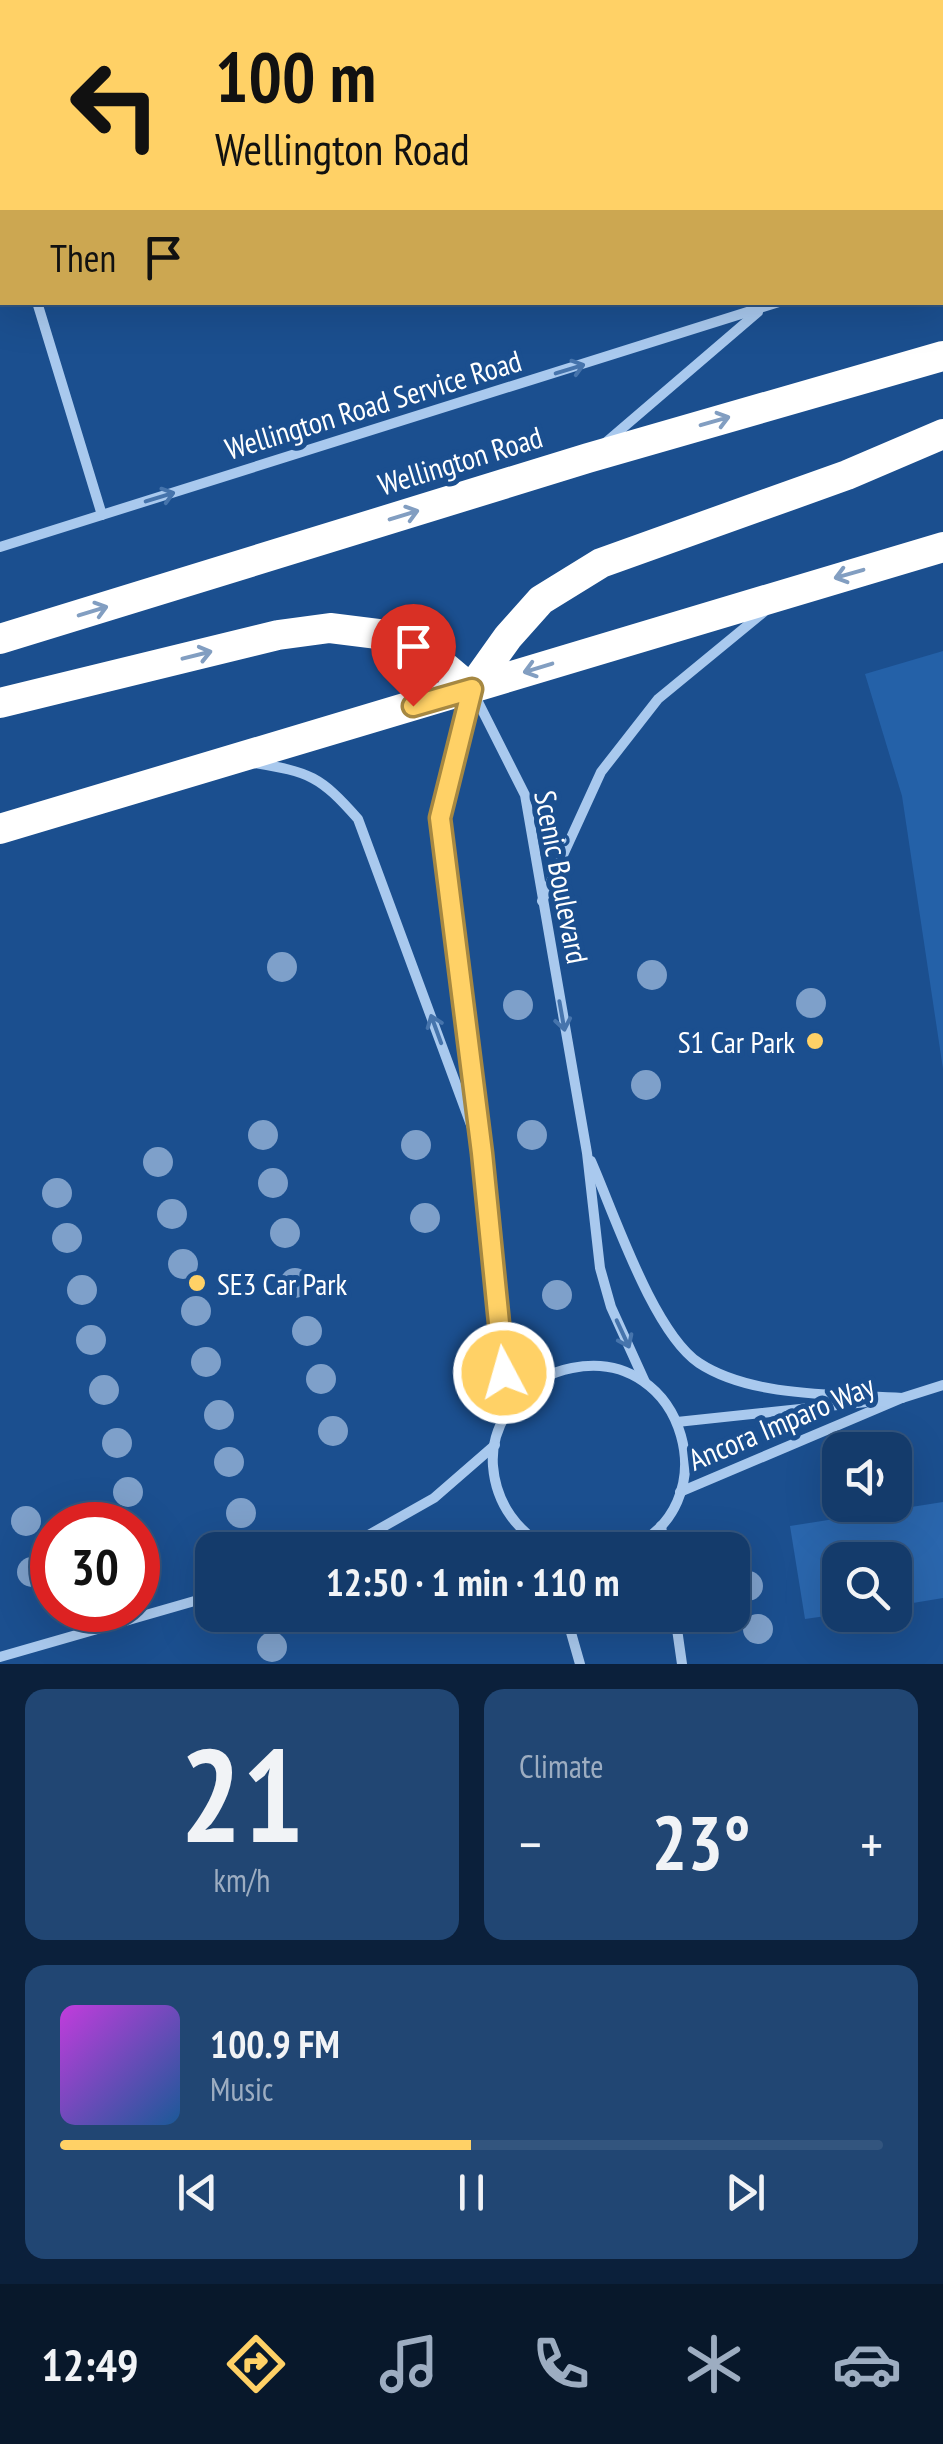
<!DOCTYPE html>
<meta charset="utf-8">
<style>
body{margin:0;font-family:"PT Sans Narrow",sans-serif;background:#214673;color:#f1f3f6;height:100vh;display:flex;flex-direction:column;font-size:38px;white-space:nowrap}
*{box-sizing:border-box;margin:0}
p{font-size:32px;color:#9dadc1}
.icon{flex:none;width:55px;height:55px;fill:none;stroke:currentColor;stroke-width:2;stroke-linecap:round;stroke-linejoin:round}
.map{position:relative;height:1664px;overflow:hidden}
.sheet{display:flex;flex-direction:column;gap:25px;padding:25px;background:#0b203b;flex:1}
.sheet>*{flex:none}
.hud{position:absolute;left:0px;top:0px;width:945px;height:305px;box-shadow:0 10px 40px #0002,0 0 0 2px #33557e;background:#ffd166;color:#111;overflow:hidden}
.tools{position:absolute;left:822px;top:1432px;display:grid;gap:20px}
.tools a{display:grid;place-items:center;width:90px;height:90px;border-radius:20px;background:#143b6b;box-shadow:0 10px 40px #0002,0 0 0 2px #33557e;font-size:50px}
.speed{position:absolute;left:30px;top:1502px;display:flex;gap:20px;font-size:50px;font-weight:700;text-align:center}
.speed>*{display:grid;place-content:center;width:130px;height:130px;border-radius:50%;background:#143b6b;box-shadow:0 10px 40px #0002,0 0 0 2px #33557e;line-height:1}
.speed .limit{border:15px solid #d22;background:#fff;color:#111}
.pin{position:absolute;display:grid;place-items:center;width:85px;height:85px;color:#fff;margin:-102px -42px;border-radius:50% 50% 50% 0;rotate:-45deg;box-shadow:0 0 10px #0007}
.pin .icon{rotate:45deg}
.me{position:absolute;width:110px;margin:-55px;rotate:354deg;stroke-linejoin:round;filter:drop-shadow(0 0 8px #0008)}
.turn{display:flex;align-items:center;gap:35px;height:210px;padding:0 50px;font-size:45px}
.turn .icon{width:130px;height:130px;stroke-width:2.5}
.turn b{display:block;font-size:70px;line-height:85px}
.then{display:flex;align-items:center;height:95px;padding:0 50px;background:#0003;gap:20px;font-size:38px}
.big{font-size:75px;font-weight:600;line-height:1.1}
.sheet .widget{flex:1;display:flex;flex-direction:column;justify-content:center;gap:15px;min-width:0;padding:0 35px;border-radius:20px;background:#214673}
.sheet .dial{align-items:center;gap:0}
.dial b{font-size:130px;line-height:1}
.song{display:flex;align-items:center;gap:30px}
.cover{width:120px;height:120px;border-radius:15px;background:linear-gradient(135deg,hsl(290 70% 55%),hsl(210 70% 35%))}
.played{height:10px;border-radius:5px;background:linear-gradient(90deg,#ffd166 50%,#33557e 50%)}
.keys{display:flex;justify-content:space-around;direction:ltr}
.heat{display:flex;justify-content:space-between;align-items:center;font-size:55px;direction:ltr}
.sheet .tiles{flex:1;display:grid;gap:25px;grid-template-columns:1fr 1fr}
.widget:last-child{grid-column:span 2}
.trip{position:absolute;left:195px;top:1532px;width:555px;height:100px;border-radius:20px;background:#143b6b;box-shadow:0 10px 40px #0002,0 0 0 2px #33557e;font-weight:600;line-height:100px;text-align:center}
.tab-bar{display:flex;height:160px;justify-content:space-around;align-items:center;background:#08182b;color:#9dadc1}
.tab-bar .icon{width:70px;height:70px}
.tab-bar .on{color:#ffd166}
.tab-bar b{font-size:45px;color:#f1f3f6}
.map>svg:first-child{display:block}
.green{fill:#2461a8}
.building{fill:#2a66ad}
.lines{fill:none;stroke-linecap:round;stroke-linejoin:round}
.street{stroke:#a9c9ee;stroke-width:10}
.highway{stroke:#fff;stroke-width:30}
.tree{fill:#7ea0ca}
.oneway{stroke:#4674ac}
.oneway2{stroke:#829ec1}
.route-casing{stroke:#a68842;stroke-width:25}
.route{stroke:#ffd166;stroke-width:18}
.poi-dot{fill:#ffd166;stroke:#1b4f8f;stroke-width:4}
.labels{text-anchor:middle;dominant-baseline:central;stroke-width:10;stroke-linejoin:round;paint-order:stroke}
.street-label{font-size:30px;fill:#fff;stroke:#1b4f8f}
.poi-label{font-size:30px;fill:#fff;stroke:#1b4f8f;text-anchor:end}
</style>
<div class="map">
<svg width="943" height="1664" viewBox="0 0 943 1664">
<rect width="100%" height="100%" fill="#1b4f8f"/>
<path class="green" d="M 943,651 L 943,1069 L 902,796 L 865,674 Z"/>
<path class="building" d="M 943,1502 L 943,1598 L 895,1606 L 895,1560 L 840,1560 L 840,1614 L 805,1619 L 790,1526 Z"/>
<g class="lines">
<g class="street">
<path d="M 721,0 L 722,2"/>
<path d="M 0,182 L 2,190"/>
<path d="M 942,250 L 943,250"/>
<path d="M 37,302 L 102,515"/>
<path d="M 604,444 L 758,312"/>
<path d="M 0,547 L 779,302"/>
<path d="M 472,690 L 525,795 L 587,1153 L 600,1268 L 611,1307 L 645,1382"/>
<path d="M 470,693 L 440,818 L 482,1153 L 508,1409"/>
<path d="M 254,763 C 310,772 320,776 358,819 L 474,1133"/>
<path d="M 542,901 L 601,772 L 658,699 L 765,611"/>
<path d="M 591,1161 C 614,1213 653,1332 699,1363 C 752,1398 840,1394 902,1398"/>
<path d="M 677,1422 L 876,1401"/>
<path d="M 680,1492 L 902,1398 L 943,1385"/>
<path d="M 661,1526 L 665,1550"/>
<path d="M 342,1550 L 434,1498 L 495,1445"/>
<path d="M 427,1550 L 526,1534"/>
<path d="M 551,1550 C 518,1533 496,1504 493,1466 C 491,1440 502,1416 519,1397 C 533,1381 552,1372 572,1368 C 685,1345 732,1510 624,1550"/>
<path d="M 566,1615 L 580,1664"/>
<path d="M 675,1615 L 682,1664"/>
<path d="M 0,1657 L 212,1596"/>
</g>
<g class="highway">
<path d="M 0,639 L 588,458 L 943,356"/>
<path d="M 471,689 L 508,637 L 541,600 L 601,563 L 847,475 L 943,434"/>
<path d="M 0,703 L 278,635 L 330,628 L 394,636 L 433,657 L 471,689"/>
<path d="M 0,829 L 943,547"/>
</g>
</g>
<g class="tree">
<circle cx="282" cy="967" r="15"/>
<circle cx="652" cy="975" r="15"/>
<circle cx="811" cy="1003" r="15"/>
<circle cx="518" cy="1005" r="15"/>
<circle cx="646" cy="1085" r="15"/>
<circle cx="263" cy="1135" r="15"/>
<circle cx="532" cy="1135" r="15"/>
<circle cx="416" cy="1145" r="15"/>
<circle cx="158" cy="1162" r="15"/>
<circle cx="273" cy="1183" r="15"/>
<circle cx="57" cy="1193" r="15"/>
<circle cx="172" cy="1214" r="15"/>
<circle cx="425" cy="1218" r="15"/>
<circle cx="285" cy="1233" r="15"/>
<circle cx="67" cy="1238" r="15"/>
<circle cx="183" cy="1264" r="15"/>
<circle cx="295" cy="1283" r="15"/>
<circle cx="82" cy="1290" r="15"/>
<circle cx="557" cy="1295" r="15"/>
<circle cx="196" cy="1311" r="15"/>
<circle cx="307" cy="1331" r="15"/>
<circle cx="91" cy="1340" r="15"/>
<circle cx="206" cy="1362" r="15"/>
<circle cx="321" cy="1379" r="15"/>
<circle cx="104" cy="1390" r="15"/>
<circle cx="219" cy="1415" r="15"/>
<circle cx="333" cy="1431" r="15"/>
<circle cx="117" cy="1443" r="15"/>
<circle cx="229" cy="1462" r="15"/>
<circle cx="128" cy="1492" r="15"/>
<circle cx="241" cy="1513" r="15"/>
<circle cx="26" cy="1521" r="15"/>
<circle cx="32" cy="1572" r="15"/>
<circle cx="748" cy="1586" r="15"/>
<circle cx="758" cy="1629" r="15"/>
<circle cx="272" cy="1647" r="15"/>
</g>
<defs><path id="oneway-shaft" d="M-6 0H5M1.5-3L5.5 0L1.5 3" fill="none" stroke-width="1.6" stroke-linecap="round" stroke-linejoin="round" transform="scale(2.5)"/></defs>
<g class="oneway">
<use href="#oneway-shaft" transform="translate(570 369) rotate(-17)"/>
<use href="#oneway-shaft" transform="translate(160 497) rotate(-17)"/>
<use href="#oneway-shaft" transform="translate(562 1016) rotate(80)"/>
<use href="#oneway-shaft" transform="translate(436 1029) rotate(-110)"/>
<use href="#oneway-shaft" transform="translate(623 1334) rotate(65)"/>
</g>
<g class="oneway2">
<use href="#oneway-shaft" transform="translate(715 421) rotate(-16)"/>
<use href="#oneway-shaft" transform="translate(404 515) rotate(-17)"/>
<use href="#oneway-shaft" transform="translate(849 574) rotate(164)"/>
<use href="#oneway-shaft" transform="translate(93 611) rotate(-17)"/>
<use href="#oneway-shaft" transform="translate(197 655) rotate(-14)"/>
<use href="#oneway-shaft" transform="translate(538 668) rotate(163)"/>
</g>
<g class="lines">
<g class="route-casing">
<path id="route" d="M 413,706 L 472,689 L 440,818 L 482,1153 L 504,1373"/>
</g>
<use href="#route" class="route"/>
</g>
<g class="poi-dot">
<circle cx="815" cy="1041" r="10"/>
<circle cx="197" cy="1283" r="10"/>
</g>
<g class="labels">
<g class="street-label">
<text transform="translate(373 404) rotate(-17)">Wellington Road Service Road</text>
<text transform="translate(460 460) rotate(-17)">Wellington Road</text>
<text transform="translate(562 877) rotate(79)">Scenic Boulevard</text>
<text transform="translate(781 1422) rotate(-23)">Ancora Imparo Way</text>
</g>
<g class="poi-label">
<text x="795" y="1041">S1 Car Park</text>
<text x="217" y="1283" text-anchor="start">SE3 Car Park</text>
</g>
</g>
</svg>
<div class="tools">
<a><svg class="icon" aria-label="sound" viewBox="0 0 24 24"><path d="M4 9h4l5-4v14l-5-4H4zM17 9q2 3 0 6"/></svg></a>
<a><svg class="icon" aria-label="search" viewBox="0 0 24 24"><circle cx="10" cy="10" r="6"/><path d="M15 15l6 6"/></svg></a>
</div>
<div class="speed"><div class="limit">30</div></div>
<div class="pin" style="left:413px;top:706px;background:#d93025"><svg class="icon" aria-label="arrive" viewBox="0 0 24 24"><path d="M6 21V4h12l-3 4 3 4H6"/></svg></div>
<svg class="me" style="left:504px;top:1373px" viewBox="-20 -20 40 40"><circle r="17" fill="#ffd166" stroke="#fff" stroke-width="3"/><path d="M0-11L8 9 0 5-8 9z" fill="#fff"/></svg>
<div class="trip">12:50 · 1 min · 110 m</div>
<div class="hud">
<div class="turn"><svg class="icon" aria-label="left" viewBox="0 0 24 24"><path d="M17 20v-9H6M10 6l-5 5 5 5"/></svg><div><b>100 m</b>Wellington Road</div></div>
<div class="then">Then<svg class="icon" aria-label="arrive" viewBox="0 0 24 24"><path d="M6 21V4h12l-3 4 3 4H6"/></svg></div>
</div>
</div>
<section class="sheet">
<div class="tiles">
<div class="widget dial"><b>21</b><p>km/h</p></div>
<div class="widget"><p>Climate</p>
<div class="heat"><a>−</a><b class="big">23°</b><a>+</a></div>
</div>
<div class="widget">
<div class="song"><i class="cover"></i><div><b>100.9 FM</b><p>Music</p></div></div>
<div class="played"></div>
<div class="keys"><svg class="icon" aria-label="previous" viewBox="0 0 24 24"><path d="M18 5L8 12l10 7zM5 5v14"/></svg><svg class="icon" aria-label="pause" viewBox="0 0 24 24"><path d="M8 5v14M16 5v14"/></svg><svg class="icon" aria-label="next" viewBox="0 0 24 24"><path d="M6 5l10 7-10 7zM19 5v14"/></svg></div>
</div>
</div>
</section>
<nav class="tab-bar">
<b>12:49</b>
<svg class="icon on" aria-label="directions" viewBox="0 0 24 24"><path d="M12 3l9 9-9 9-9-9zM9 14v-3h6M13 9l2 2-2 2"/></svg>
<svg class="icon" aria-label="music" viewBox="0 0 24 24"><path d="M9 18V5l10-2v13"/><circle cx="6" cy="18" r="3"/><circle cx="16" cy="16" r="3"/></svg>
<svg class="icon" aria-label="phone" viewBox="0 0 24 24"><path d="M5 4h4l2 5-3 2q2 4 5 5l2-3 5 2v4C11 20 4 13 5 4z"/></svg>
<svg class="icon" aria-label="climate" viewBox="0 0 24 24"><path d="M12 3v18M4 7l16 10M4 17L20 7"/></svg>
<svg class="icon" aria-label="car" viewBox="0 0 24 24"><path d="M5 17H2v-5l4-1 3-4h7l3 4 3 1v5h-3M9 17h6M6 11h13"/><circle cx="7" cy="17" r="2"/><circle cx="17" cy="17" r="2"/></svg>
</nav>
